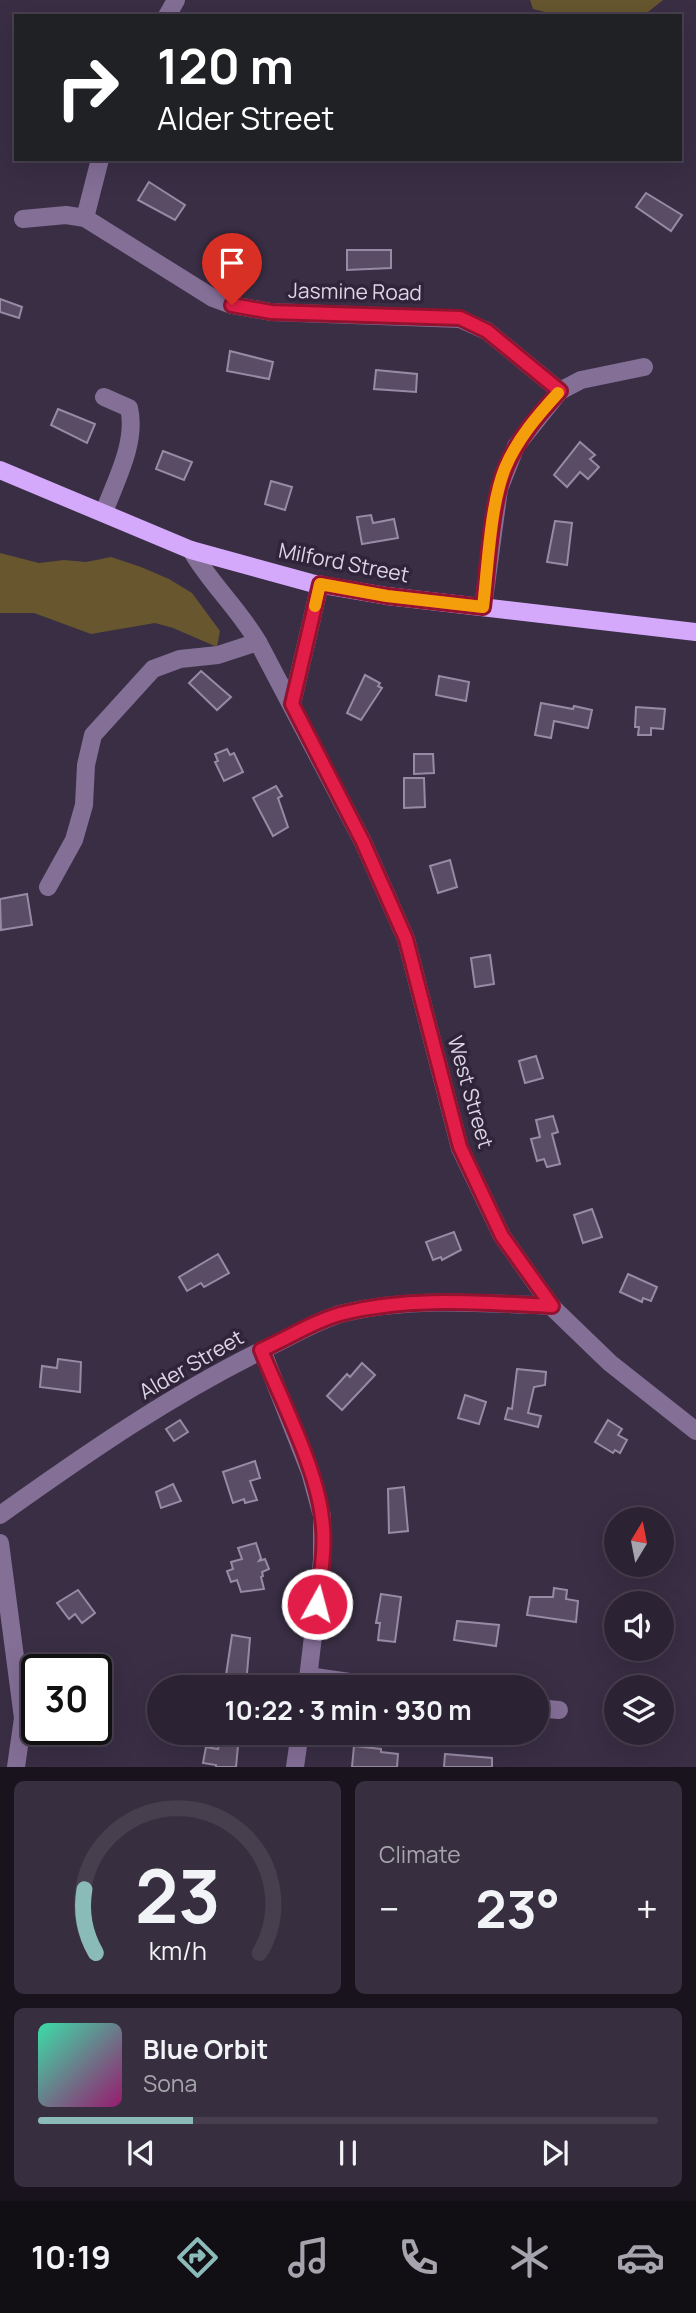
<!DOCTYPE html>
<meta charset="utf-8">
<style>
body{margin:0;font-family:Manrope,sans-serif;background:#372f3f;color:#f1f3f6;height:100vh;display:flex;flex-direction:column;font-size:26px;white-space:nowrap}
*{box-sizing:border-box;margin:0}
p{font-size:23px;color:#a6a4ac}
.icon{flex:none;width:38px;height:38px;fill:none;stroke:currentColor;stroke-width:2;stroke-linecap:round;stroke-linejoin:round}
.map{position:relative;height:1767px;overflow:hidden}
.panel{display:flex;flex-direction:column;gap:14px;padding:14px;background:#18131c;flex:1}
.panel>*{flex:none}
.banner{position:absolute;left:14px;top:14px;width:668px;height:147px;border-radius:0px;box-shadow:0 7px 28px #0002,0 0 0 2px #473f4e;background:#202124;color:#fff;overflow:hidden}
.needle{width:46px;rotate:10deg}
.fabs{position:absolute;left:604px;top:1507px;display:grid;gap:14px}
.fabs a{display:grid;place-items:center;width:70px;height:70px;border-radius:50%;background:#2b2233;box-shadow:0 7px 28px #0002,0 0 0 2px #473f4e;font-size:35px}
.speed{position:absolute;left:21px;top:1654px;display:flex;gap:14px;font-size:35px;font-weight:700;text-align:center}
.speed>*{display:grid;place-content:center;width:91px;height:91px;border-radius:50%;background:#2b2233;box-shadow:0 7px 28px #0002,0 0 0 2px #473f4e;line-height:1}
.speed .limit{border:4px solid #111;border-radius:10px;background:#fff;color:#111}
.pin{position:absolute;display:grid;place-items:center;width:60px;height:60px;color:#fff;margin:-72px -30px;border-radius:50% 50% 50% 0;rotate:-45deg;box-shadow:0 0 7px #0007}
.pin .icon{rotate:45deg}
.me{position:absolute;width:77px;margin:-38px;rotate:7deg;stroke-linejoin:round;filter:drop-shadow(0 0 5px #0008)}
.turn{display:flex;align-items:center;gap:24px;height:147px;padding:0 28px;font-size:32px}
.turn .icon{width:91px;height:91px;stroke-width:2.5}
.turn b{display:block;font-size:49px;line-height:60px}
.big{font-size:52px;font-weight:700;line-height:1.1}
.panel .widget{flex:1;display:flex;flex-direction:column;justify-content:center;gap:10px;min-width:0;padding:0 24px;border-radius:10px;background:#372f3f}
.panel .dial{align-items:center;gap:0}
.dial svg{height:182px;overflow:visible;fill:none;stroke:#473f4e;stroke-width:7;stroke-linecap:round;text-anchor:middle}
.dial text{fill:#f1f3f6;stroke:none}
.song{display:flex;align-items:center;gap:21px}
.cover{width:84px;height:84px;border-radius:10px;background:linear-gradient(135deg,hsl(160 70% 55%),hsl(320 70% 35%))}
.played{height:7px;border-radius:4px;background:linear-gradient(90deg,#8bbbb9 25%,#473f4e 25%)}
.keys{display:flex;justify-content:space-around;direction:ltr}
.heat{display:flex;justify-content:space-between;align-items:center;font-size:38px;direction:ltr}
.panel .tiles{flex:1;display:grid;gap:14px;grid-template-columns:1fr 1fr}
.widget:last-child{grid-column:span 2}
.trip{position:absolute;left:147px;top:1675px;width:402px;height:70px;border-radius:35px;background:#2b2233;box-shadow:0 7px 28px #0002,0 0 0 2px #473f4e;font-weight:700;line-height:70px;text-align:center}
.menu{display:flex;height:112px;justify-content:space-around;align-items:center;background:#110e14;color:#a6a4ac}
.menu .icon{width:49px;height:49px}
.menu .current{color:#8bbbb9}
.menu b{font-size:32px;color:#f1f3f6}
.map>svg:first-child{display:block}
.green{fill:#67562e}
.building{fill:#594c64;stroke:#978aa5;stroke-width:2}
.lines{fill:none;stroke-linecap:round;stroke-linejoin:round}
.minor{stroke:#846f97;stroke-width:18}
.major{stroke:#d4a9fb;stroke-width:18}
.route-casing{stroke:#92132f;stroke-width:18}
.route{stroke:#e11d48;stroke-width:12}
.slow{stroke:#f59e0b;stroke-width:12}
.labels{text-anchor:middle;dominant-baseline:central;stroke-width:7;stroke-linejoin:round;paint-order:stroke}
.street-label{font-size:21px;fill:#dcd5e4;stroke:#2f243a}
</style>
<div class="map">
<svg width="696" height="1767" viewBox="0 0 696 1767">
<rect width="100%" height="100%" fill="#392e44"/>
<g class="green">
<path d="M 530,0 L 663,0 L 643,16 L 561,16 L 533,9 Z"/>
<path d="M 0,553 L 39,563 L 64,560 L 86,562 L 111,557 L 141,567 L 169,579 L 192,593 L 220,631 L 217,647 L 173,628 L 155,623 L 91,634 L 34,613 L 0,613 Z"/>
</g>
<g class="building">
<path d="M 149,182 L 185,205 L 175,220 L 138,200 Z"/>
<path d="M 646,193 L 682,215 L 671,231 L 636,207 Z"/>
<path d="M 347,250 L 391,250 L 391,268 L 347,270 Z"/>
<path d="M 0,299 L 22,307 L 19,318 L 0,312 Z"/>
<path d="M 230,351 L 273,362 L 269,379 L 227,371 Z"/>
<path d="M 376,370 L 417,374 L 416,392 L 374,389 Z"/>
<path d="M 58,409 L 95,424 L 87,443 L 51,425 Z"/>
<path d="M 580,442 L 595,455 L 590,459 L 599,467 L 588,479 L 580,472 L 567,487 L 554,475 Z"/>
<path d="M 163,451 L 192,462 L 184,480 L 156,469 Z"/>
<path d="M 271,481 L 292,487 L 285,510 L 265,504 Z"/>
<path d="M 371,515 L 373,523 L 394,519 L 398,538 L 362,544 L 357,517 Z"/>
<path d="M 555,521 L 572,523 L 567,565 L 547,562 Z"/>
<path d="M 201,671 L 231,697 L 217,710 L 189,683 Z"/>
<path d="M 365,675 L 380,683 L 378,686 L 382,688 L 361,720 L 347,713 Z"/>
<path d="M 439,676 L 469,682 L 466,701 L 436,695 Z"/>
<path d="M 541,703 L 573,709 L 574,706 L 592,710 L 588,728 L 554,721 L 551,738 L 535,735 Z"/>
<path d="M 636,707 L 665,709 L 663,729 L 651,728 L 651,735 L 638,735 L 639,727 L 635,727 Z"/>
<path d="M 227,749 L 230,755 L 234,753 L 243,772 L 224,781 L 215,762 L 218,761 L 215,754 Z"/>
<path d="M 414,754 L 433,754 L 434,773 L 414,774 Z"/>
<path d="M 404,778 L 424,778 L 425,807 L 404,808 Z"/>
<path d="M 276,786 L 282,796 L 278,798 L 288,827 L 273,836 L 253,798 Z"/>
<path d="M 450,860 L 457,887 L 438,893 L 430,866 Z"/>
<path d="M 27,894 L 32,925 L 1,930 L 0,899 Z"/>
<path d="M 490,955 L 494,984 L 475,987 L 471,958 Z"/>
<path d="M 536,1056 L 543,1078 L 525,1083 L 519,1061 Z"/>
<path d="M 553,1116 L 558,1132 L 552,1134 L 560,1164 L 547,1167 L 544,1159 L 537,1161 L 531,1139 L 540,1137 L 536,1120 Z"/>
<path d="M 592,1209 L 602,1237 L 583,1243 L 574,1215 Z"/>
<path d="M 454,1232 L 461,1250 L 442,1260 L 441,1257 L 433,1260 L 426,1242 Z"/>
<path d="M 218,1254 L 229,1273 L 204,1287 L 201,1283 L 187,1291 L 179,1277 Z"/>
<path d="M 628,1274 L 657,1287 L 651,1301 L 643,1298 L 642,1302 L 620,1292 Z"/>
<path d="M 58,1359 L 81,1362 L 80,1392 L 40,1387 L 42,1366 L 57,1368 Z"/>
<path d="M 362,1363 L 375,1375 L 342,1410 L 327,1396 L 347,1374 L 350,1377 Z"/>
<path d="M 517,1369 L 546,1372 L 545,1385 L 534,1387 L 528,1413 L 541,1416 L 538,1427 L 505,1419 L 508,1408 L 512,1409 Z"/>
<path d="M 465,1395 L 486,1402 L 479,1424 L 458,1418 Z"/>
<path d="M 180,1420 L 188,1432 L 174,1441 L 166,1429 Z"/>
<path d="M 608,1420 L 622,1429 L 618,1435 L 627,1440 L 620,1453 L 615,1450 L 613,1453 L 595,1442 Z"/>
<path d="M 255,1461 L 260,1478 L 250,1481 L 257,1500 L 245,1503 L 244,1499 L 233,1503 L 223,1472 Z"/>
<path d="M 173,1484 L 181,1501 L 161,1508 L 156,1492 Z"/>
<path d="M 404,1487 L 408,1531 L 389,1533 L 388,1489 Z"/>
<path d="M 256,1543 L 261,1558 L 259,1561 L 265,1559 L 269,1569 L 262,1572 L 263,1576 L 261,1577 L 264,1589 L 241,1592 L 237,1580 L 231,1582 L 227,1571 L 233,1569 L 231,1562 L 242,1559 L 238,1548 Z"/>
<path d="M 554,1588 L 567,1590 L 566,1599 L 578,1601 L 576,1622 L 527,1615 L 530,1597 L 553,1597 Z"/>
<path d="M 78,1590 L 95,1613 L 82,1623 L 75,1614 L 69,1619 L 57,1603 Z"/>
<path d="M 381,1594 L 401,1597 L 395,1642 L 378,1640 L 380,1623 L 376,1623 Z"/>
<path d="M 457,1621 L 499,1625 L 496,1646 L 454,1640 Z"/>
<path d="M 232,1635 L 250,1638 L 246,1685 L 225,1682 Z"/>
<path d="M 221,1732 L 239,1735 L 236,1767 L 216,1767 L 216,1765 L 203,1763 L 206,1747 L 218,1749 Z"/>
<path d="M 354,1746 L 381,1749 L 381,1752 L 398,1754 L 397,1767 L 352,1767 Z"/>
<path d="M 445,1754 L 492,1758 L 492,1767 L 444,1767 Z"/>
</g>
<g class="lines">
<g class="minor">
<path d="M 167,16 L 176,0"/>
<path d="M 85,218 L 100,159"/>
<path d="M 23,219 L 66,215 L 85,218 L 213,298 L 232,305 L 271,312 L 460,319 L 487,331 L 560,391"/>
<path d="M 104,397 L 129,408 C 137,442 116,480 104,512"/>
<path d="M 191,550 C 210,583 238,608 258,642 L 363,842 L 406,939 L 460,1148 L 502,1236 L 553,1308 L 610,1363 L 696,1431"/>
<path d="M 483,607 L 499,489 L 516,446 L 560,391 L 581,380 L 644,367"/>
<path d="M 292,704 L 320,584"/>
<path d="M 48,887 L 74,840 L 84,805 L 86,765 L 93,735 L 153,669 L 180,659 L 218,655 L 258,642"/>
<path d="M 262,1350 L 310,1472 L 322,1516 L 322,1560 L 307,1687"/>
<path d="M 0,1515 C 87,1453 175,1392 271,1346 C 294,1335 320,1319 344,1313 C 412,1297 483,1303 552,1306"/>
<path d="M 0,1543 L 23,1718 L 16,1767"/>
<path d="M 308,1676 L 384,1687"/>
<path d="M 537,1708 L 559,1710"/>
<path d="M 295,1767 L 300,1732"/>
</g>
<path class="major" d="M 0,470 L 191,550 L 311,583 L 387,596 L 696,632"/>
</g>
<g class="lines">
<g class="route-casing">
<path id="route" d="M 232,305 L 271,312 L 460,318 L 487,331 L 560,391 C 539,414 518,438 506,467 C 491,501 488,568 483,607 L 387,596 L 320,584 L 292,704 L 363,842 L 406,939 L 460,1147 L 502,1236 L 552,1306 C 483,1303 412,1296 344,1313 C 316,1320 288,1338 261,1350 C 280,1397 317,1469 322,1518 C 326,1546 321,1575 317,1604"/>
</g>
<use href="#route" class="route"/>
<path class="slow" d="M 315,606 L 320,584 L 387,596 L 483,607 C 488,566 490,505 505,468 C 517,439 538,415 558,393"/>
</g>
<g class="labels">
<g class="street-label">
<text transform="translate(355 291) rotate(1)">Jasmine Road</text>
<text transform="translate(344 562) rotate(11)">Milford Street</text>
<text transform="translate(471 1092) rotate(74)">West Street</text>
<text transform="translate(191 1364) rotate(-30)">Alder Street</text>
</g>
</g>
</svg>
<div class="fabs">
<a><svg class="needle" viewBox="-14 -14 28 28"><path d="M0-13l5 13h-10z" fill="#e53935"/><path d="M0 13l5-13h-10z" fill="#a6a4ac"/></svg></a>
<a><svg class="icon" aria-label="sound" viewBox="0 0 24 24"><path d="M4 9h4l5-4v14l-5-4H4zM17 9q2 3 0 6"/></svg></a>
<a><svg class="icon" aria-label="layers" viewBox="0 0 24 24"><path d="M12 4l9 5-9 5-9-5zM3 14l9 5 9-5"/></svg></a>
</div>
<div class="speed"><div class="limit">30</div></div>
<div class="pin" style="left:232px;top:305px;background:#d93025"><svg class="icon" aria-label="arrive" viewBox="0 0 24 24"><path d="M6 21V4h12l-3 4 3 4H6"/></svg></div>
<svg class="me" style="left:317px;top:1604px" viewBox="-20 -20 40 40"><circle r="17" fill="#e11d48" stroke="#fff" stroke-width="3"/><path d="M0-11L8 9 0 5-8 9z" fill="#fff"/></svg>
<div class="trip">10:22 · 3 min · 930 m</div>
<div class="banner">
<div class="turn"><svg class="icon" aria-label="right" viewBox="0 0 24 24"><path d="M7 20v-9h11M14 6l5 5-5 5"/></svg><div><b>120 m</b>Alder Street</div></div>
</div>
</div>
<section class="panel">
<div class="tiles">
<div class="widget dial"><svg viewBox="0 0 100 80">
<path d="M14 69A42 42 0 1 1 86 69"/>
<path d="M14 69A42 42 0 0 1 9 41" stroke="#8bbbb9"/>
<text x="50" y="56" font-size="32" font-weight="700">23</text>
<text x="50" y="72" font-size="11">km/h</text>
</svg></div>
<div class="widget"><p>Climate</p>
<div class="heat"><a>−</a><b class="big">23°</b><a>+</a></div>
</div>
<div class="widget">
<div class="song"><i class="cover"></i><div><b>Blue Orbit</b><p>Sona</p></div></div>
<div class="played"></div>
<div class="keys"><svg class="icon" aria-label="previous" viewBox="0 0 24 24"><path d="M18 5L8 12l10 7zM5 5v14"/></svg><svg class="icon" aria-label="pause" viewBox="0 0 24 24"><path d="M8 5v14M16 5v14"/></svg><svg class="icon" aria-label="next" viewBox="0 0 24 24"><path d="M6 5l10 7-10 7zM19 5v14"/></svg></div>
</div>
</div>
</section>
<nav class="menu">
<b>10:19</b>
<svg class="icon current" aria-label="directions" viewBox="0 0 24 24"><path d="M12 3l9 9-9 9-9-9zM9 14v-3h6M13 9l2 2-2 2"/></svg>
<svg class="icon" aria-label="music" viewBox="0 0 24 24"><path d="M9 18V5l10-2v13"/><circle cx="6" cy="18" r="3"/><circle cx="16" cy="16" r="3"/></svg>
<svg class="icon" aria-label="phone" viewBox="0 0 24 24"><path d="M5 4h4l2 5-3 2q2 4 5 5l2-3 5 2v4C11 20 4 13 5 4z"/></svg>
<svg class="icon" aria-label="climate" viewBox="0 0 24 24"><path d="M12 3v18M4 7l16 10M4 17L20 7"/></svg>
<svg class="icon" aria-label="car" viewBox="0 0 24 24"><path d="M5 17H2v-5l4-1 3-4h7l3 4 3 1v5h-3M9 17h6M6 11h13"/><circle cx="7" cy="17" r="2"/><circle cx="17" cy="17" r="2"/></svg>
</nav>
